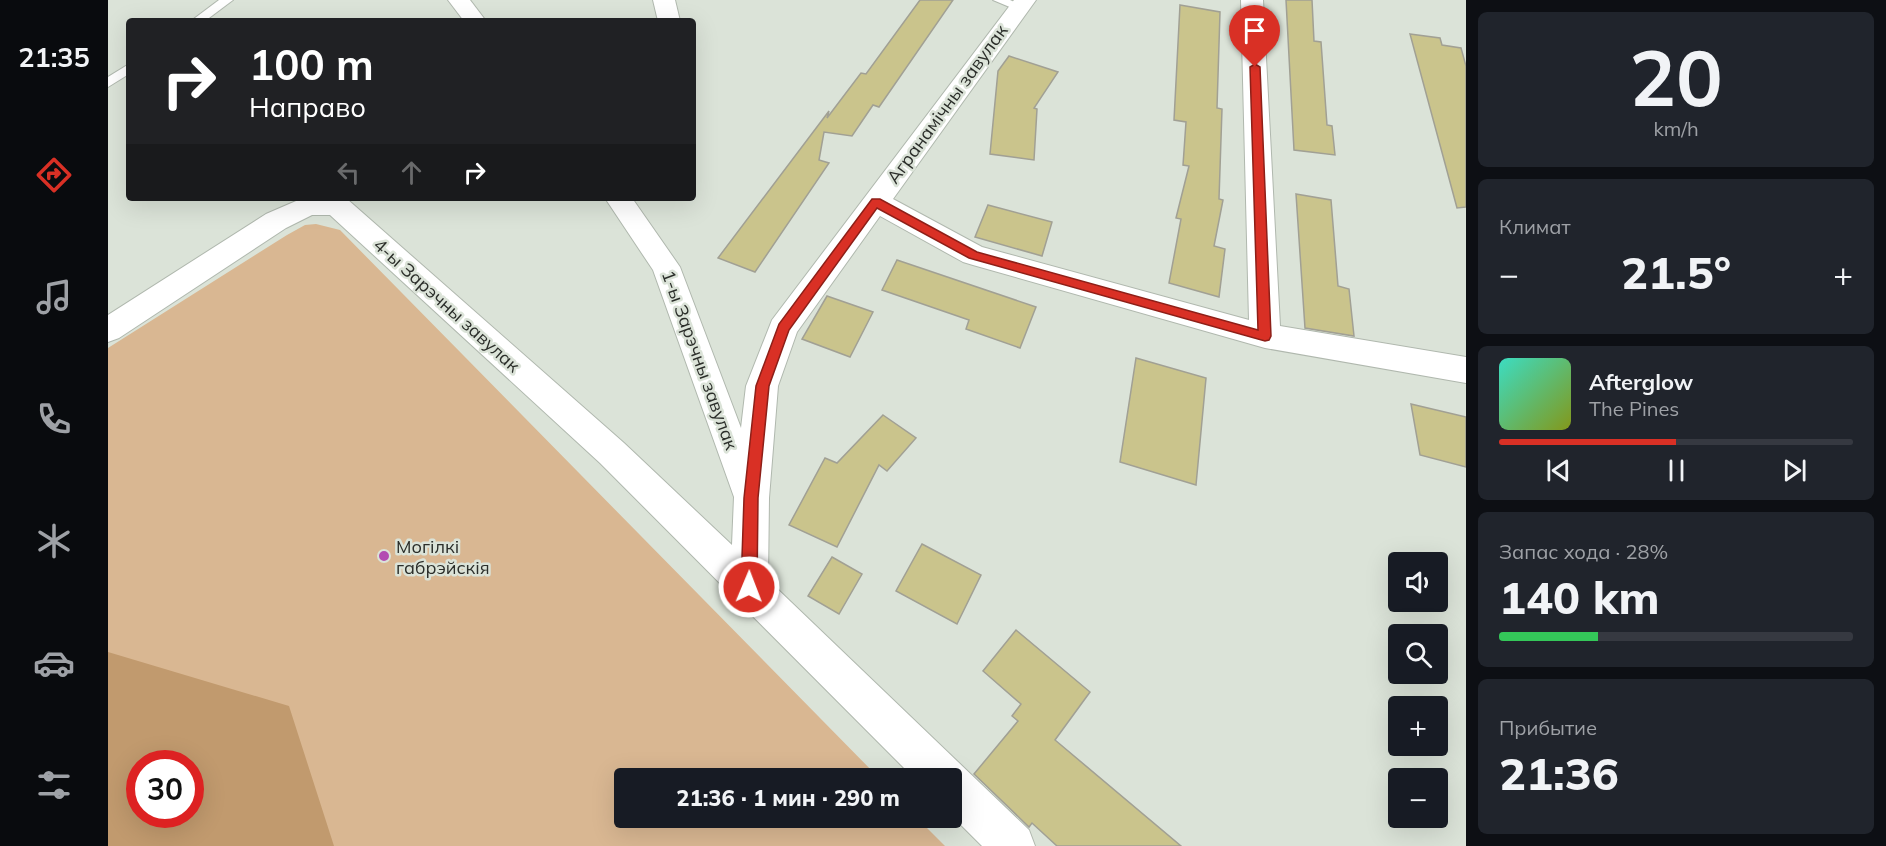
<!DOCTYPE html>
<html lang="ru">
<meta charset="utf-8">
<style>
body{margin:0;font-family:Mulish,sans-serif;background:#20242c;color:#f1f3f6;height:100vh;display:flex;flex-direction:column;font-size:22px;white-space:nowrap}
*{box-sizing:border-box;margin:0}
p{font-size:20px;color:#9ea1a6}
.icon{flex:none;width:33px;height:33px;fill:none;stroke:currentColor;stroke-width:2;stroke-linecap:round;stroke-linejoin:round}
.map{position:relative;flex:1;overflow:hidden}
.drawer{display:flex;flex-direction:column;gap:12px;padding:12px;background:#0d0f14;width:420px}
.drawer>*{flex:none}
.guide{position:absolute;left:18px;top:18px;width:570px;height:183px;border-radius:6px;box-shadow:0 6px 24px #0002;background:#202124;color:#fff;overflow:hidden}
.tools{position:absolute;left:1280px;top:552px;display:grid;gap:12px}
.tools a{display:grid;place-items:center;width:60px;height:60px;border-radius:6px;background:#171b24;box-shadow:0 6px 24px #0002;font-size:30px}
.speed{position:absolute;left:18px;top:750px;display:flex;gap:12px;font-size:30px;font-weight:700;text-align:center}
.speed>*{display:grid;place-content:center;width:78px;height:78px;border-radius:50%;background:#171b24;box-shadow:0 6px 24px #0002;line-height:1}
.speed .limit{border:9px solid #d22;background:#fff;color:#111}
.pin{position:absolute;display:grid;place-items:center;width:51px;height:51px;color:#fff;margin:-62px -26px;border-radius:50% 50% 50% 0;rotate:-45deg;box-shadow:0 0 6px #0007}
.pin .icon{rotate:45deg}
.me{position:absolute;width:66px;margin:-33px;rotate:1deg;stroke-linejoin:round;filter:drop-shadow(0 0 4px #0008)}
.turn{display:flex;align-items:center;gap:21px;height:126px;padding:0 24px;font-size:27px}
.turn .icon{width:78px;height:78px;stroke-width:2.5}
.turn b{display:block;font-size:42px;line-height:51px}
.lanes{display:flex;align-items:center;height:57px;padding:0 24px;background:#0003;justify-content:center;gap:30px;direction:ltr}
.lanes .off{opacity:.35}
.big{font-size:45px;font-weight:800;line-height:1.1}
.drawer .card{flex:1;display:flex;flex-direction:column;justify-content:center;gap:9px;min-width:0;padding:0 21px;border-radius:9px;background:#20242c}
.drawer .dial{align-items:center;gap:0}
.dial b{font-size:78px;line-height:1}
.song{display:flex;align-items:center;gap:18px}
.cover{width:72px;height:72px;border-radius:9px;background:linear-gradient(135deg,hsl(170 70% 55%),hsl(70 70% 35%))}
.played{height:6px;border-radius:3px;background:linear-gradient(90deg,#d93025 50%,#363941 50%)}
.keys{display:flex;justify-content:space-around;direction:ltr}
.heat{display:flex;justify-content:space-between;align-items:center;font-size:33px;direction:ltr}
.charge{height:9px;border-radius:4px;background:linear-gradient(90deg,#34c759 28%,#363941 0)}
.trip{position:absolute;left:506px;top:768px;width:348px;height:60px;border-radius:6px;background:#171b24;box-shadow:0 6px 24px #0002;font-weight:800;line-height:60px;text-align:center}
main{display:flex;flex:1;min-height:0}
.menu{display:flex;flex-direction:column;width:108px;justify-content:space-around;align-items:center;background:#090b0e;color:#9ea1a6}
.menu .icon{width:42px;height:42px}
.menu .current{color:#d93025}
.menu b{font-size:27px;color:#f1f3f6}
.map>svg:first-child{display:block}
.green{fill:#d9b792;fill-rule:evenodd}
.forest{fill:#c19a6e;fill-rule:evenodd}
.building{fill:#cac48c;stroke:#a1a094;stroke-width:1.5}
.lines{fill:none;stroke-linecap:round;stroke-linejoin:round}
.service-casing{stroke:#b0b8ae;stroke-width:2}
.minor-casing{stroke:#b0b8ae;stroke-width:2}
.service{fill:#fff;fill-rule:evenodd}
.minor{fill:#fff;fill-rule:evenodd}
.route{fill:#d93025;stroke:#8d1f18;stroke-width:1.5}
.poi-dot{fill:#b34db2;stroke:#dbe3d8;stroke-width:2}
.labels{text-anchor:middle;dominant-baseline:central;stroke-width:5;stroke-linejoin:round;paint-order:stroke}
.street-label{font-size:18px;fill:#2b2e2a;stroke:#dbe3d8}
.poi-label{font-size:18px;fill:#2b2e2a;stroke:#dbe3d8;text-anchor:start}
</style>
<main>
<nav class="menu">
<b>21:35</b>
<svg class="icon current" aria-label="directions" viewBox="0 0 24 24"><path d="M12 3l9 9-9 9-9-9zM9 14v-3h6M13 9l2 2-2 2"/></svg>
<svg class="icon" aria-label="music" viewBox="0 0 24 24"><path d="M9 18V5l10-2v13"/><circle cx="6" cy="18" r="3"/><circle cx="16" cy="16" r="3"/></svg>
<svg class="icon" aria-label="phone" viewBox="0 0 24 24"><path d="M5 4h4l2 5-3 2q2 4 5 5l2-3 5 2v4C11 20 4 13 5 4z"/></svg>
<svg class="icon" aria-label="climate" viewBox="0 0 24 24"><path d="M12 3v18M4 7l16 10M4 17L20 7"/></svg>
<svg class="icon" aria-label="car" viewBox="0 0 24 24"><path d="M5 17H2v-5l4-1 3-4h7l3 4 3 1v5h-3M9 17h6M6 11h13"/><circle cx="7" cy="17" r="2"/><circle cx="17" cy="17" r="2"/></svg>
<svg class="icon" aria-label="filters" viewBox="0 0 24 24"><path d="M4 7h16M4 17h16"/><circle cx="9" cy="7" r="2"/><circle cx="15" cy="17" r="2"/></svg>
</nav>
<div class="map">
<svg width="1358" height="846" viewBox="0 0 1358 846">
<rect width="100%" height="100%" fill="#dbe3d8"/>
<path class="green" d="M 208,224 L 232,230 L 771,778 L 516,778 L 516,818 L 809,818 L 837,846 L 0,846 L 0,348 L 179,235 L 197,225 ZM 32,764 L 82,764 L 82,814 L 32,814 Z"/>
<path class="forest" d="M 0,652 L 181,706 L 226,846 L 0,846 ZM 32,764 L 82,764 L 82,814 L 32,814 Z"/>
<g class="building">
<path d="M 812,0 L 845,0 L 771,107 L 765,105 L 744,136 L 716,132 L 711,160 L 721,163 L 647,272 L 610,258 L 721,111 L 719,118 L 753,73 L 758,74 Z"/>
<path d="M 1178,0 L 1204,0 L 1206,41 L 1213,42 L 1219,125 L 1224,126 L 1227,155 L 1186,150 Z"/>
<path d="M 1072,5 L 1112,12 L 1109,108 L 1114,109 L 1111,199 L 1115,200 L 1106,246 L 1117,249 L 1111,297 L 1061,283 L 1073,219 L 1068,218 L 1081,166 L 1075,165 L 1078,122 L 1066,120 Z"/>
<path d="M 1302,34 L 1332,38 L 1334,45 L 1353,48 L 1358,66 L 1358,207 L 1349,208 Z"/>
<path d="M 901,56 L 950,72 L 926,108 L 929,109 L 926,160 L 882,154 L 890,71 Z"/>
<path d="M 1188,194 L 1223,200 L 1230,286 L 1241,289 L 1246,336 L 1197,328 Z"/>
<path d="M 880,205 L 944,222 L 934,256 L 867,237 Z"/>
<path d="M 789,260 L 928,307 L 912,348 L 858,329 L 861,320 L 774,290 Z"/>
<path d="M 719,296 L 765,312 L 742,357 L 694,339 Z"/>
<path d="M 1028,358 L 1098,378 L 1088,485 L 1012,462 Z"/>
<path d="M 1303,404 L 1358,417 L 1358,467 L 1312,455 Z"/>
<path d="M 775,415 L 808,438 L 779,471 L 771,465 L 729,547 L 681,525 L 717,458 L 729,463 Z"/>
<path d="M 814,544 L 873,575 L 849,624 L 788,591 Z"/>
<path d="M 724,557 L 754,574 L 731,614 L 700,596 Z"/>
<path d="M 908,630 L 982,692 L 947,740 L 1073,846 L 949,846 L 924,823 L 921,827 L 866,774 L 910,721 L 904,716 L 913,704 L 875,671 Z"/>
</g>
<g class="lines">
<g class="service-casing">
<g id="service">
<path d="M 111,0 L 125,0 L 97,21 L 83,21 Z"/>
<path d="M 885,0 L 902,0 L 917,7 L 911,11 Z"/>
<path d="M 21,64 L 21,74 L 0,87 L 0,77 Z"/>
</g>
</g>
<g class="minor-casing">
<g id="minor">
<path d="M 340,0 L 362,0 L 378,21 L 356,21 Z"/>
<path d="M 545,0 L 567,0 L 572,21 L 550,21 Z"/>
<path d="M 906,0 L 928,0 L 785,199 L 874,247 L 1141,320 L 1133,0 L 1155,0 L 1172,326 L 1358,357 L 1358,383 L 1157,348 L 865,265 L 855,262 L 772,216 L 689,332 L 670,386 L 661,498 L 660,580 L 921,830 L 927,846 L 874,846 L 843,815 L 843,778 L 806,778 L 492,463 L 222,215 L 204,215 L 178,228 L 11,338 L 0,342 L 0,315 L 158,214 L 195,198 L 239,199 L 516,443 L 624,545 L 626,497 L 545,270 L 497,198 L 524,198 L 572,267 L 633,428 L 638,386 L 664,320 Z"/>
</g>
</g>
<use href="#service" class="service"/>
<use href="#minor" class="minor"/>
</g>
<path class="route" d="M 1147,64 L 1152,67 L 1163,336 L 1161,340 L 1157,341 L 861,258 L 769,208 L 681,330 L 661,386 L 650,498 L 649,587 L 646,592 L 641,594 L 635,592 L 633,587 L 636,498 L 648,386 L 671,324 L 764,199 L 772,199 L 869,252 L 1150,330 L 1142,67 Z"/>
<circle class="poi-dot" cx="276" cy="556" r="6"/>
<g class="labels">
<g class="street-label">
<text transform="translate(839 104) rotate(-54)">Агранамічны завулак</text>
<text transform="translate(339 305) rotate(42)">4-ы Зарэчны завулак</text>
<text transform="translate(592 360) rotate(70)">1-ы Зарэчны завулак</text>
</g>
<g class="poi-label">
<text x="288" y="546">Могілкі<tspan x="288" dy="21">габрэйскія</tspan></text>
</g>
</g>
</svg>
<div class="tools">
<a><svg class="icon" aria-label="sound" viewBox="0 0 24 24"><path d="M4 9h4l5-4v14l-5-4H4zM17 9q2 3 0 6"/></svg></a>
<a><svg class="icon" aria-label="search" viewBox="0 0 24 24"><circle cx="10" cy="10" r="6"/><path d="M15 15l6 6"/></svg></a>
<a>+</a>
<a>−</a>
</div>
<div class="speed"><div class="limit">30</div></div>
<div class="pin" style="left:1147px;top:67px;background:#d93025"><svg class="icon" aria-label="arrive" viewBox="0 0 24 24"><path d="M6 21V4h12l-3 4 3 4H6"/></svg></div>
<svg class="me" style="left:641px;top:587px" viewBox="-20 -20 40 40"><circle r="17" fill="#d93025" stroke="#fff" stroke-width="3"/><path d="M0-11L8 9 0 5-8 9z" fill="#fff"/></svg>
<div class="trip">21:36 · 1 мин · 290 m</div>
<div class="guide">
<div class="turn"><svg class="icon" aria-label="right" viewBox="0 0 24 24"><path d="M7 20v-9h11M14 6l5 5-5 5"/></svg><div><b>100 m</b>Направо</div></div>
<div class="lanes"><svg class="icon off" aria-label="left" viewBox="0 0 24 24"><path d="M17 20v-9H6M10 6l-5 5 5 5"/></svg><svg class="icon off" aria-label="ahead" viewBox="0 0 24 24"><path d="M12 20V5M6 11l6-6 6 6"/></svg><svg class="icon" aria-label="right" viewBox="0 0 24 24"><path d="M7 20v-9h11M14 6l5 5-5 5"/></svg></div>
</div>
</div>
<section class="drawer">
<div class="card dial"><b>20</b><p>km/h</p></div>
<div class="card"><p>Климат</p>
<div class="heat"><a>−</a><b class="big">21.5°</b><a>+</a></div>
</div>
<div class="card">
<div class="song"><i class="cover"></i><div><b>Afterglow</b><p>The Pines</p></div></div>
<div class="played"></div>
<div class="keys"><svg class="icon" aria-label="previous" viewBox="0 0 24 24"><path d="M18 5L8 12l10 7zM5 5v14"/></svg><svg class="icon" aria-label="pause" viewBox="0 0 24 24"><path d="M8 5v14M16 5v14"/></svg><svg class="icon" aria-label="next" viewBox="0 0 24 24"><path d="M6 5l10 7-10 7zM19 5v14"/></svg></div>
</div>
<div class="card"><p>Запас хода · 28%</p><b class="big">140 km</b><div class="charge"></div></div>
<div class="card"><p>Прибытие</p><b class="big">21:36</b></div>
</section>
</main>
